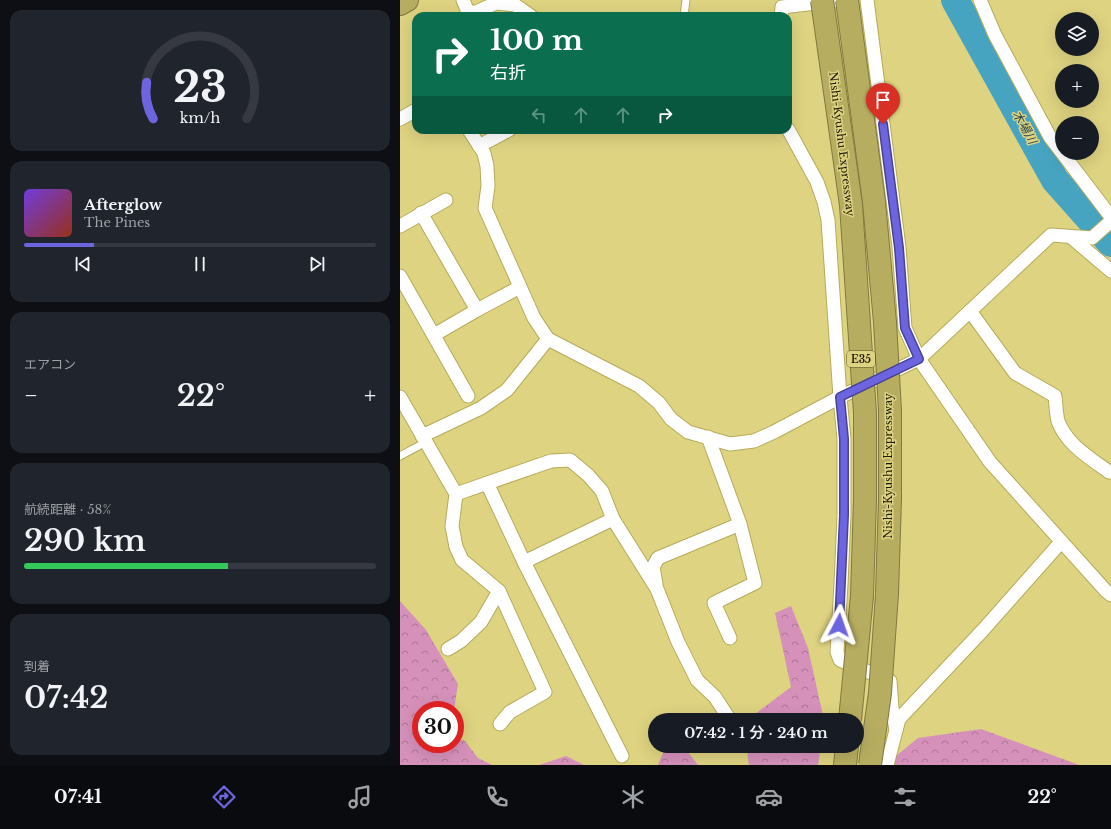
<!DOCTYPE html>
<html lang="ja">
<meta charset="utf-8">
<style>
body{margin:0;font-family:"Libre Baskerville","Noto Sans JP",serif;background:#20242c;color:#f1f3f6;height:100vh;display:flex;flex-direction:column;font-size:15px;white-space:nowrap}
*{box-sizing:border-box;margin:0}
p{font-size:13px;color:#9ea1a6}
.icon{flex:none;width:22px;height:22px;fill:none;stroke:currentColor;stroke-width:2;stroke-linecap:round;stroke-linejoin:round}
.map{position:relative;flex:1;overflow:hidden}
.details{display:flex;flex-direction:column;gap:10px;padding:10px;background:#0d0f14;width:400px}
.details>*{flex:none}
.top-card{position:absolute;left:12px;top:12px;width:380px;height:122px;border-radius:12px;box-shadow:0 4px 16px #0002;background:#0b6e4f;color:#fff;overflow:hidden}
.controls{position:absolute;left:655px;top:12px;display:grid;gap:8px}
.controls a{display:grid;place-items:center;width:44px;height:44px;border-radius:50%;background:#171b24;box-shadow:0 4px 16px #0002;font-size:20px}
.speed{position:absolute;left:12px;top:701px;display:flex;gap:8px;font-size:20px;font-weight:700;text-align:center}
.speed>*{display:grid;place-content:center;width:52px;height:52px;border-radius:50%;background:#171b24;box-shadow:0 4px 16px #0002;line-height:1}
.speed .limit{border:6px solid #d22;background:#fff;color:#111}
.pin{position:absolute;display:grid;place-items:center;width:34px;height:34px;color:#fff;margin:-41px -17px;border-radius:50% 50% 50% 0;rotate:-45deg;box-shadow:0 0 4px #0007}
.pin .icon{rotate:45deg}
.me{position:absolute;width:44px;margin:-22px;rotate:4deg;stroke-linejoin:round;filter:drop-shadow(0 0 3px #0008)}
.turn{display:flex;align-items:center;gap:14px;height:84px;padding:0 12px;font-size:18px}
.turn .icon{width:52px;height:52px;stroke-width:2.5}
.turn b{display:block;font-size:28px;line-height:34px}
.lanes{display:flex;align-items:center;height:38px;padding:0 12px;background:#0003;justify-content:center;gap:20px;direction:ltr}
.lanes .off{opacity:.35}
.big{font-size:30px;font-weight:600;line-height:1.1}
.details .tile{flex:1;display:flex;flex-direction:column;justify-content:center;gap:6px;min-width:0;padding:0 14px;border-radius:12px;background:#20242c}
.details .dial{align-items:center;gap:0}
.dial svg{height:104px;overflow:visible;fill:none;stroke:#363941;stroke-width:7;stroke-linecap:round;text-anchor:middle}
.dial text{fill:#f1f3f6;stroke:none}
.song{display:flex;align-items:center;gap:12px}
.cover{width:48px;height:48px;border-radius:6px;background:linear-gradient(135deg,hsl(260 70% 55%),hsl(10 70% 35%))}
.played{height:4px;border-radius:2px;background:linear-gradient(90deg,#6d65df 20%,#363941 20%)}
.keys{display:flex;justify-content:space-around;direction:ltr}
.heat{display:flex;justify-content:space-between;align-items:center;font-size:22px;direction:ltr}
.charge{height:6px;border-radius:3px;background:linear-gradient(90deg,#34c759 58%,#363941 0)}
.trip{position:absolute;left:248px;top:713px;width:216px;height:40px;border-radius:20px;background:#171b24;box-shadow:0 4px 16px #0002;font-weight:600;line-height:40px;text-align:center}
.menu{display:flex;height:64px;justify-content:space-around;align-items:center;background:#090b0e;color:#9ea1a6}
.menu .icon{width:28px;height:28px}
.menu .active{color:#6d65df}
.menu b{font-size:18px;color:#f1f3f6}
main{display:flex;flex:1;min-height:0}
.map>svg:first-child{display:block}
.forest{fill:url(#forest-crowns)}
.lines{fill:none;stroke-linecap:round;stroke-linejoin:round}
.river{stroke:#47a4c1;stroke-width:28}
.lane-casing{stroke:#b5ab59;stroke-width:9}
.street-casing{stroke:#b5ab59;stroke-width:15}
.highway-casing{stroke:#81793f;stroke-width:24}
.lane{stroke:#fff;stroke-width:7}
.street{stroke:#fff;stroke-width:13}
.highway{stroke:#b7ad61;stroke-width:22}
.highway-bridge-casing{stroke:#81793f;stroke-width:24;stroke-linecap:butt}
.highway-bridge{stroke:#b7ad61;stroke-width:22}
.route-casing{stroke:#474291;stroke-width:10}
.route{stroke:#6d65df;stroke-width:7}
.labels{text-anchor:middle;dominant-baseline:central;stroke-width:3;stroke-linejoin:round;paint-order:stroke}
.shield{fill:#ded381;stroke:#565127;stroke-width:1}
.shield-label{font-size:10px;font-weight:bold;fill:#1c1901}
.street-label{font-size:11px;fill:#1c1901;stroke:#ded381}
.water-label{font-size:12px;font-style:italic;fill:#27434d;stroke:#ded381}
</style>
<main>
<section class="details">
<div class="tile dial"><svg viewBox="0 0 100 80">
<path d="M14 69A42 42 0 1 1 86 69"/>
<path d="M14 69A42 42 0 0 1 9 41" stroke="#6d65df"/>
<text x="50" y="56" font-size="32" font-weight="700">23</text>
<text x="50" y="72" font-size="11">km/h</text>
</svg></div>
<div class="tile">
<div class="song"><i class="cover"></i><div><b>Afterglow</b><p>The Pines</p></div></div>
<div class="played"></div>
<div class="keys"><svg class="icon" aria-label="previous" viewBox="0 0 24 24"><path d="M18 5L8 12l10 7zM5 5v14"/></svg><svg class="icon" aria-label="pause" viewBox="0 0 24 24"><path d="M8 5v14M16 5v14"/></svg><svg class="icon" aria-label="next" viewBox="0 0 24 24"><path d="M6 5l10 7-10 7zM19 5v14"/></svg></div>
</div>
<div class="tile"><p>エアコン</p>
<div class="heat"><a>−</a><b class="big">22°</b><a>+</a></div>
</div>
<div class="tile"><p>航続距離 · 58%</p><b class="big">290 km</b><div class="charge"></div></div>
<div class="tile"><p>到着</p><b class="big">07:42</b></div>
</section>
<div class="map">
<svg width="711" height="765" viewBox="0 0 711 765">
<defs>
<pattern id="forest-crowns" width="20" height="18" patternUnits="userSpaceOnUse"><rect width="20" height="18" fill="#d691bb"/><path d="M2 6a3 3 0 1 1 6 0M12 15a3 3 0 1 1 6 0" fill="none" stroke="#ad7696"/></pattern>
</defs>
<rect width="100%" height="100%" fill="#ded381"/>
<g class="forest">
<path d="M 0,601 L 26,630 L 58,684 L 54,710 L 21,710 L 21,744 L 55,744 L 55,738 L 65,741 L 78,758 L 92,765 L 0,765 Z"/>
<path d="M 391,606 L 408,648 L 424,720 L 347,720 L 391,687 L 375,613 Z"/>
<path d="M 581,729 L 679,765 L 490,765 L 491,760 L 518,738 Z"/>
<path d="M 266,746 L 284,747 L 298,765 L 258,765 Z"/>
<path d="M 346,746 L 421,746 L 418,765 L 349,765 Z"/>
<path d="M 166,756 L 184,765 L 139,765 Z"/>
</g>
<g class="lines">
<path class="river" d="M 555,0 L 655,180 L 711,243"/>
<g class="lane-casing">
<g id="lane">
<path d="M 284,16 L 286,0"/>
<path d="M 0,456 L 26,442"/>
</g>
</g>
<g class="street-casing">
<g id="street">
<path d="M 63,0 L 68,12 L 67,16"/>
<path d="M 467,0 L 499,247 L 505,328 L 519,359 L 590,462 L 706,591 L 711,595"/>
<path d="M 580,0 L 595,35 L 650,137 L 711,217"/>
<path d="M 68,12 L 76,12 L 96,3 L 115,5 L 131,16"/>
<path d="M 381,16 L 382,7 L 442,0"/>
<path d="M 0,119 L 16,110"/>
<path d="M 388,129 L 417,182 L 424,202 L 428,220 L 440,397 L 444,439 L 444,515 L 441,584 L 437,652 L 440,660 L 490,681 L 492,708 L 496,730"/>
<path d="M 69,130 L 84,153 L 87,166 L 88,186 L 85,208 L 134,318 L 148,339 L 239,386 L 259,403 L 271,419 L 288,432 L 330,444 L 354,441 L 374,432 L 440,397 L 519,359 L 651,235 L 692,238 L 711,221"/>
<path d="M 79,146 L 109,130"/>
<path d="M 21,213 L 77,310"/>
<path d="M 0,226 L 46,200"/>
<path d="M 671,237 L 711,271"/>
<path d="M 0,276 L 68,396"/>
<path d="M 570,311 L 615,373 L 655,396 C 656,404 656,413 658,421 C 666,444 690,458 709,472"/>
<path d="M 34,335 L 77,310 L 120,287"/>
<path d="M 0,397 L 56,494 L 52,526 L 56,547 L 62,560 L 99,591 L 145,692 L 110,712 L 100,724"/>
<path d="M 22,436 L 81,408 L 107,390 L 148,339"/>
<path d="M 87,483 L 124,562 L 222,756"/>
<path d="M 56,494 L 151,461 L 170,460 L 188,475 L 202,491 L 213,519 L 257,589 L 278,642 L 297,680 L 315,697 L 330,720"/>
<path d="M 124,562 L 213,519"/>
<path d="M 256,584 L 253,567 L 258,558 L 340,524 L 308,437"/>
<path d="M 330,638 L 314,603 L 355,583 L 340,524"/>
<path d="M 48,649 L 61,641 L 81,622 L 99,591"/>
<path d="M 487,765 L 499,719 L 583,630 L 661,542"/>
</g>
</g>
<g class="highway-casing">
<g id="highway">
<path d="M 0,4 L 7,0"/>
<path d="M 445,765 L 447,746"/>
</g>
</g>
<use href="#lane" class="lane"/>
<use href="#street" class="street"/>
<use href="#highway" class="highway"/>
<g class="highway-bridge-casing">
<g id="highway-bridge">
<path d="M 422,0 L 451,205 L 465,413 L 465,500 L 462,596 L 450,720"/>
<path d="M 447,0 L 474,202 L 485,322 L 490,411 L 490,499 L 487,594 L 480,693 L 470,765"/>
</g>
</g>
<use href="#highway-bridge" class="highway-bridge"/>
</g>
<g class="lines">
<g class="route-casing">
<path id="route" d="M 439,625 L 444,515 L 444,439 L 440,397 L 519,359 L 505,328 L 499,248 L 483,124"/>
</g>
<use href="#route" class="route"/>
</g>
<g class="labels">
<rect class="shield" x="447" y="351" width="28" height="16" rx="3"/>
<g class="shield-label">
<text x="461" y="359">E35</text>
</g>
<g class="street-label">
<text transform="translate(442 144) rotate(83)">Nishi-Kyushu Expressway</text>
<text transform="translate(488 466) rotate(-90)">Nishi-Kyushu Expressway</text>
</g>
<g class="water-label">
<text transform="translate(625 127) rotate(61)">木場川</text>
</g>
</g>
</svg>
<div class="controls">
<a><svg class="icon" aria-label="layers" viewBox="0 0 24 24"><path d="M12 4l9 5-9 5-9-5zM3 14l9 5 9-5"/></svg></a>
<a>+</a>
<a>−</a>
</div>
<div class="speed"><div class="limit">30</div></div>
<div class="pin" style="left:483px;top:124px;background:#d93025"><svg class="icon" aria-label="arrive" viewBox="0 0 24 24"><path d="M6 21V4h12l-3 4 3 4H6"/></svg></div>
<svg class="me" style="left:439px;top:625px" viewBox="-20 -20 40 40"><path d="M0-17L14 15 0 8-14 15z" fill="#6d65df" stroke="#fff" stroke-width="4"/></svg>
<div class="trip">07:42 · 1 分 · 240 m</div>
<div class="top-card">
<div class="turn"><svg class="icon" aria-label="right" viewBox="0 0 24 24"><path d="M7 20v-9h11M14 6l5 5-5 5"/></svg><div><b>100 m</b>右折</div></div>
<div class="lanes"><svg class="icon off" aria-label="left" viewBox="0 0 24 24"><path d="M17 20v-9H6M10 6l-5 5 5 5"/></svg><svg class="icon off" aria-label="ahead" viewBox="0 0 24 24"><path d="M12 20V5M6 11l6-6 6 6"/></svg><svg class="icon off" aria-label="ahead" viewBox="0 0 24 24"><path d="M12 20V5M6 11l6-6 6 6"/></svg><svg class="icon" aria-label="right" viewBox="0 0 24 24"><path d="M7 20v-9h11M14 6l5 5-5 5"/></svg></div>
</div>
</div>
</main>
<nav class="menu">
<b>07:41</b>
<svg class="icon active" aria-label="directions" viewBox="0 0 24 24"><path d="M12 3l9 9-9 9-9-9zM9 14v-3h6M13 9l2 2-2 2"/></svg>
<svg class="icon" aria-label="music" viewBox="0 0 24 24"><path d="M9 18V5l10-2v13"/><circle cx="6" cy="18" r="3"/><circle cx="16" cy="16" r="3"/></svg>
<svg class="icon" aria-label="phone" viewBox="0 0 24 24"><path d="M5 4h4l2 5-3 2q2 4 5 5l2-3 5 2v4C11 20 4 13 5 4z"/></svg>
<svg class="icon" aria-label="climate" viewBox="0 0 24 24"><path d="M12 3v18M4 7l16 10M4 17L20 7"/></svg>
<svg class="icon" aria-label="car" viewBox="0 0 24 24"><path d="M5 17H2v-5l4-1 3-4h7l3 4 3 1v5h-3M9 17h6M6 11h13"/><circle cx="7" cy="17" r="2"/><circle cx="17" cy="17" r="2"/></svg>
<svg class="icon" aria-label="filters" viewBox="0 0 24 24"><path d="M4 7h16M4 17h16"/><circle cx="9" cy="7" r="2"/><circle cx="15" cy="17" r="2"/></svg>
<b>22°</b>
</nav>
